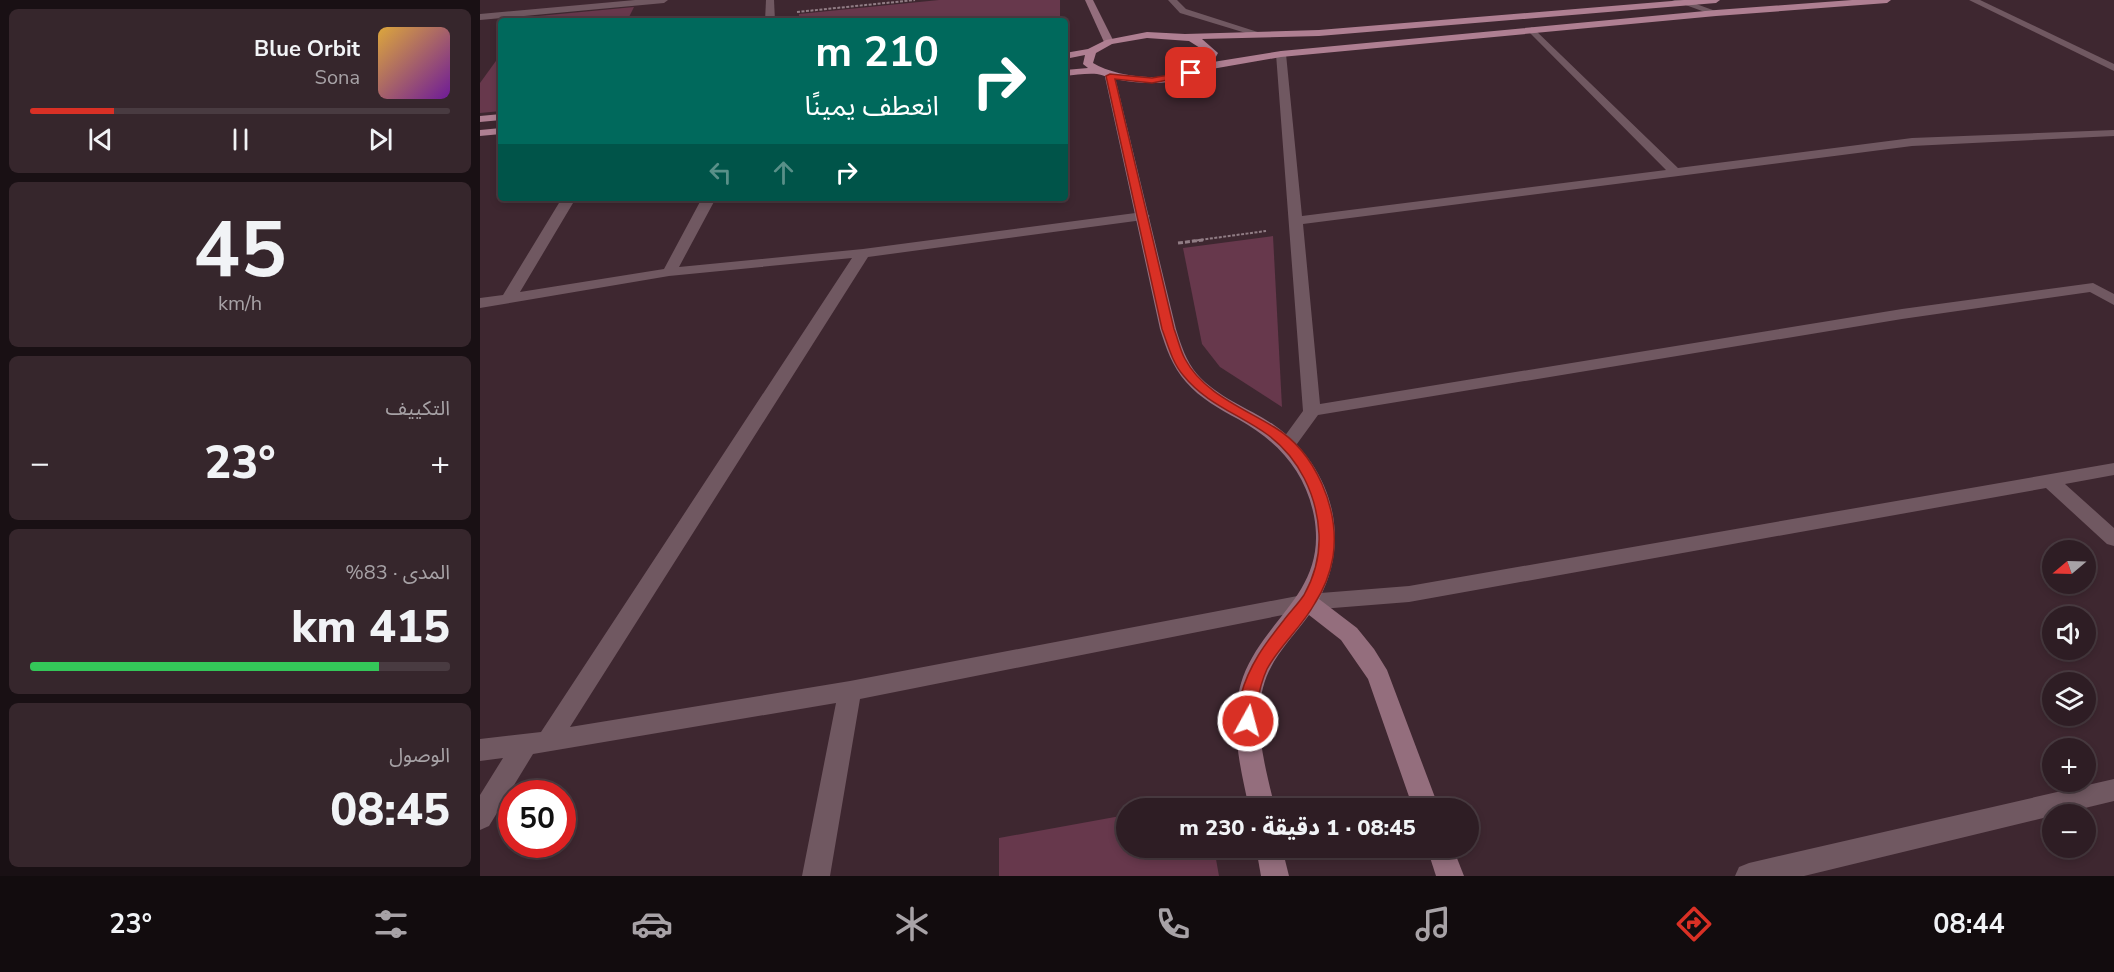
<!DOCTYPE html>
<html lang="ar">
<meta charset="utf-8">
<style>
body{margin:0;font-family:"Nunito Sans","Noto Sans Arabic",sans-serif;background:#36262c;color:#f1f3f6;direction:rtl;height:100vh;display:flex;flex-direction:column;font-size:22px;white-space:nowrap}
*{box-sizing:border-box;margin:0}
p{font-size:20px;color:#a7a2a6}
.icon{flex:none;width:33px;height:33px;fill:none;stroke:currentColor;stroke-width:2;stroke-linecap:round;stroke-linejoin:round}
.map{position:relative;flex:1;overflow:hidden;direction:ltr}
.panel{display:flex;flex-direction:column;gap:9px;padding:9px;background:#191014;width:480px}
.panel>*{flex:none}
.guide{position:absolute;left:18px;top:18px;width:570px;height:183px;border-radius:6px;box-shadow:0 3px 9px #0003,0 0 0 2px #493b41;direction:rtl;background:#00695c;color:#fff;overflow:hidden}
.needle{width:39px;rotate:251deg}
.fabs{position:absolute;left:1562px;top:540px;display:grid;gap:12px}
.fabs a{display:grid;place-items:center;width:54px;height:54px;border-radius:50%;background:#2e1d24;box-shadow:0 3px 9px #0003,0 0 0 2px #493b41;font-size:30px}
.speed{position:absolute;left:18px;top:780px;display:flex;gap:12px;font-size:30px;font-weight:700;text-align:center}
.speed>*{display:grid;place-content:center;width:78px;height:78px;border-radius:50%;background:#2e1d24;box-shadow:0 3px 9px #0003,0 0 0 2px #493b41;line-height:1}
.speed .limit{border:9px solid #d22;background:#fff;color:#111}
.pin{position:absolute;display:grid;place-items:center;width:51px;height:51px;color:#fff;margin:-26px;border-radius:12px;box-shadow:0 3px 9px #0006}
.me{position:absolute;width:66px;margin:-33px;rotate:7deg;stroke-linejoin:round;filter:drop-shadow(0 0 4px #0008)}
.turn{display:flex;align-items:center;gap:21px;height:126px;padding:0 30px;font-size:27px}
.turn .icon{width:78px;height:78px;stroke-width:2.5}
.turn b{display:block;font-size:42px;line-height:51px}
.lanes{display:flex;align-items:center;height:57px;padding:0 30px;background:#0003;justify-content:center;gap:30px;direction:ltr}
.lanes .off{opacity:.35}
.big{font-size:45px;font-weight:800;line-height:1.1}
.panel .card{flex:1;display:flex;flex-direction:column;justify-content:center;gap:9px;min-width:0;padding:0 21px;border-radius:9px;background:#36262c}
.panel .dial{align-items:center;gap:0}
.dial b{font-size:78px;line-height:1}
.song{display:flex;align-items:center;gap:18px}
.cover{width:72px;height:72px;border-radius:9px;background:linear-gradient(135deg,hsl(40 70% 55%),hsl(280 70% 35%))}
.played{height:6px;border-radius:3px;background:linear-gradient(90deg,#d93025 20%,#493b41 20%)}
.keys{display:flex;justify-content:space-around;direction:ltr}
.heat{display:flex;justify-content:space-between;align-items:center;font-size:33px;direction:ltr}
.charge{height:9px;border-radius:4px;background:linear-gradient(90deg,#34c759 83%,#493b41 0)}
.trip{position:absolute;left:636px;top:798px;width:363px;height:60px;border-radius:30px;background:#2e1d24;box-shadow:0 3px 9px #0003,0 0 0 2px #493b41;font-weight:800;line-height:60px;text-align:center;direction:rtl}
.dock{display:flex;height:96px;justify-content:space-around;align-items:center;background:#120c0e;color:#a7a2a6}
.dock .icon{width:42px;height:42px}
.dock .selected{color:#d93025}
.dock b{font-size:27px;color:#f1f3f6}
main{display:flex;flex:1;min-height:0}
.map>svg:first-child{display:block}
.green{fill:#67384c}
.lines{fill:none;stroke-linecap:round;stroke-linejoin:round}
.path-far1{stroke:#917d85;stroke-width:2;stroke-dasharray:3 1.5;stroke-linecap:butt}
.path{stroke:#917d85;stroke-width:3;stroke-dasharray:5 2;stroke-linecap:butt}
.minor{fill:#705861;fill-rule:evenodd}
.secondary{fill:#946e7d;fill-rule:evenodd}
.primary{fill:#af7f92;fill-rule:evenodd}
.route{fill:#d93025;stroke:#8d1f18;stroke-width:1.5}
</style>
<main>
<div class="map">
<svg width="1634" height="876" viewBox="0 0 1634 876">
<rect width="100%" height="100%" fill="#3e2730"/>
<g class="green">
<path d="M 459,0 L 580,0 L 580,21 L 319,21 L 319,14 Z"/>
<path d="M 154,7 L 147,21 L 45,21 L 48,17 Z"/>
<path d="M 21,54 L 21,111 L 0,113 L 0,83 Z"/>
<path d="M 793,236 L 802,407 L 740,367 L 722,344 L 703,248 Z"/>
<path d="M 646,815 L 646,848 L 734,848 L 739,876 L 519,876 L 519,838 Z"/>
</g>
<g class="lines">
<g class="path-far1">
<path d="M 317,12 L 435,0"/>
<path d="M 712,241 L 786,231"/>
</g>
<path class="path" d="M 698,243 L 723,240"/>
<g class="minor">
<path d="M 155,0 L 188,0 L 184,3 L 0,20 L 0,14 Z"/>
<path d="M 286,0 L 294,0 L 295,21 L 285,21 Z"/>
<path d="M 688,0 L 697,0 L 706,9 L 787,35 L 779,37 L 700,13 Z"/>
<path d="M 1192,0 L 1205,0 L 1241,13 L 1233,15 Z"/>
<path d="M 1489,0 L 1500,0 L 1634,64 L 1634,71 Z"/>
<path d="M 1052,27 L 1198,168 L 1432,138 L 1634,130 L 1634,136 L 1432,146 L 823,224 L 840,404 L 1422,309 L 1613,283 L 1634,294 L 1634,305 L 1610,292 L 1422,319 L 838,415 L 814,448 L 802,448 L 799,444 L 823,411 L 796,54 L 801,51 L 806,54 L 822,216 L 1186,170 L 1049,32 L 1047,30 Z"/>
<path d="M 82,198 L 96,198 L 40,292 L 184,269 L 222,198 L 236,198 L 199,267 L 383,249 L 663,212 L 670,216 L 663,220 L 388,257 L 90,727 L 370,681 L 828,594 L 929,586 L 1634,463 L 1634,475 L 1585,484 L 1634,528 L 1634,546 L 1627,544 L 1566,488 L 929,602 L 828,610 L 380,699 L 350,876 L 322,876 L 356,703 L 53,754 L 9,826 L 0,830 L 0,795 L 23,758 L 0,761 L 0,739 L 61,732 L 372,258 L 189,276 L 0,308 L 0,298 L 23,295 Z"/>
<path d="M 1634,779 L 1634,801 L 1324,876 L 1255,876 L 1259,867 L 1269,863 Z"/>
</g>
<g class="secondary">
<path d="M 605,0 L 613,0 L 634,42 L 632,44 L 624,42 Z"/>
<path d="M 630,74 L 635,77 L 696,329 C 701,345 706,361 717,374 C 738,398 769,408 794,425 C 850,464 873,537 839,599 L 877,628 L 894,649 L 907,670 L 959,808 L 933,808 L 888,679 L 861,640 L 829,615 C 816,633 799,650 789,671 C 769,713 785,766 795,808 L 769,808 C 760,766 748,719 763,677 C 786,616 848,592 834,516 C 825,470 797,441 758,419 C 739,409 720,398 706,382 C 692,366 686,348 680,329 L 625,77 Z"/>
<path d="M 776,848 L 802,848 L 809,876 L 781,876 Z"/>
<path d="M 947,848 L 973,848 L 984,876 L 956,876 Z"/>
</g>
<g class="primary">
<path d="M 1204,0 L 1240,0 L 1236,3 L 839,36 L 722,39 L 738,53 L 733,62 L 801,51 L 1236,10 L 1372,0 L 1411,0 L 1407,3 L 1236,16 L 801,57 L 726,70 C 700,86 664,85 635,79 C 629,78 623,75 617,74 C 607,73 595,75 585,76 L 585,70 L 608,68 L 603,64 L 605,55 L 585,59 L 585,53 L 608,49 L 626,40 L 667,32 L 705,34 L 839,30 ZM 667,38 L 709,41 L 728,53 C 710,87 641,80 613,63 L 616,53 L 632,44 Z"/>
<path d="M 21,114 L 21,120 L 0,122 L 0,116 Z"/>
<path d="M 21,128 L 21,134 L 0,136 L 0,130 Z"/>
</g>
</g>
<path class="route" d="M 711,71 L 715,73 L 714,75 L 672,83 L 635,79 L 694,329 C 698,339 700,350 705,359 C 723,393 763,408 794,427 C 836,452 860,510 853,557 C 850,574 844,589 835,603 C 822,627 800,645 787,669 C 782,680 779,692 777,704 C 776,712 778,719 774,726 L 768,728 L 761,726 C 756,716 759,705 761,695 C 769,665 785,644 804,620 C 810,612 818,604 824,595 C 834,577 840,555 839,534 C 837,495 819,458 788,435 C 759,414 726,404 703,375 C 692,362 688,345 682,329 L 626,76 L 630,74 L 672,78 Z"/>
</svg>
<div class="fabs">
<a><svg class="needle" viewBox="-14 -14 28 28"><path d="M0-13l5 13h-10z" fill="#e53935"/><path d="M0 13l5-13h-10z" fill="#a7a2a6"/></svg></a>
<a><svg class="icon" aria-label="sound" viewBox="0 0 24 24"><path d="M4 9h4l5-4v14l-5-4H4zM17 9q2 3 0 6"/></svg></a>
<a><svg class="icon" aria-label="layers" viewBox="0 0 24 24"><path d="M12 4l9 5-9 5-9-5zM3 14l9 5 9-5"/></svg></a>
<a>+</a>
<a>−</a>
</div>
<div class="speed"><div class="limit">50</div></div>
<div class="pin" style="left:711px;top:73px;background:#d93025"><svg class="icon" aria-label="arrive" viewBox="0 0 24 24"><path d="M6 21V4h12l-3 4 3 4H6"/></svg></div>
<svg class="me" style="left:768px;top:721px" viewBox="-20 -20 40 40"><circle r="17" fill="#d93025" stroke="#fff" stroke-width="3"/><path d="M0-11L8 9 0 5-8 9z" fill="#fff"/></svg>
<div class="trip">08:45 · 1 دقيقة · 230 m</div>
<div class="guide">
<div class="turn"><svg class="icon" aria-label="right" viewBox="0 0 24 24"><path d="M7 20v-9h11M14 6l5 5-5 5"/></svg><div><b>210 m</b>انعطف يمينًا</div></div>
<div class="lanes"><svg class="icon off" aria-label="left" viewBox="0 0 24 24"><path d="M17 20v-9H6M10 6l-5 5 5 5"/></svg><svg class="icon off" aria-label="ahead" viewBox="0 0 24 24"><path d="M12 20V5M6 11l6-6 6 6"/></svg><svg class="icon" aria-label="right" viewBox="0 0 24 24"><path d="M7 20v-9h11M14 6l5 5-5 5"/></svg></div>
</div>
</div>
<section class="panel">
<div class="card">
<div class="song"><i class="cover"></i><div><b>Blue Orbit</b><p>Sona</p></div></div>
<div class="played"></div>
<div class="keys"><svg class="icon" aria-label="previous" viewBox="0 0 24 24"><path d="M18 5L8 12l10 7zM5 5v14"/></svg><svg class="icon" aria-label="pause" viewBox="0 0 24 24"><path d="M8 5v14M16 5v14"/></svg><svg class="icon" aria-label="next" viewBox="0 0 24 24"><path d="M6 5l10 7-10 7zM19 5v14"/></svg></div>
</div>
<div class="card dial"><b>45</b><p>km/h</p></div>
<div class="card"><p>التكييف</p>
<div class="heat"><a>−</a><b class="big">23°</b><a>+</a></div>
</div>
<div class="card"><p>المدى · 83%</p><b class="big">415 km</b><div class="charge"></div></div>
<div class="card"><p>الوصول</p><b class="big">08:45</b></div>
</section>
</main>
<nav class="dock">
<b>08:44</b>
<svg class="icon selected" aria-label="directions" viewBox="0 0 24 24"><path d="M12 3l9 9-9 9-9-9zM9 14v-3h6M13 9l2 2-2 2"/></svg>
<svg class="icon" aria-label="music" viewBox="0 0 24 24"><path d="M9 18V5l10-2v13"/><circle cx="6" cy="18" r="3"/><circle cx="16" cy="16" r="3"/></svg>
<svg class="icon" aria-label="phone" viewBox="0 0 24 24"><path d="M5 4h4l2 5-3 2q2 4 5 5l2-3 5 2v4C11 20 4 13 5 4z"/></svg>
<svg class="icon" aria-label="climate" viewBox="0 0 24 24"><path d="M12 3v18M4 7l16 10M4 17L20 7"/></svg>
<svg class="icon" aria-label="car" viewBox="0 0 24 24"><path d="M5 17H2v-5l4-1 3-4h7l3 4 3 1v5h-3M9 17h6M6 11h13"/><circle cx="7" cy="17" r="2"/><circle cx="17" cy="17" r="2"/></svg>
<svg class="icon" aria-label="filters" viewBox="0 0 24 24"><path d="M4 7h16M4 17h16"/><circle cx="9" cy="7" r="2"/><circle cx="15" cy="17" r="2"/></svg>
<b>23°</b>
</nav>
